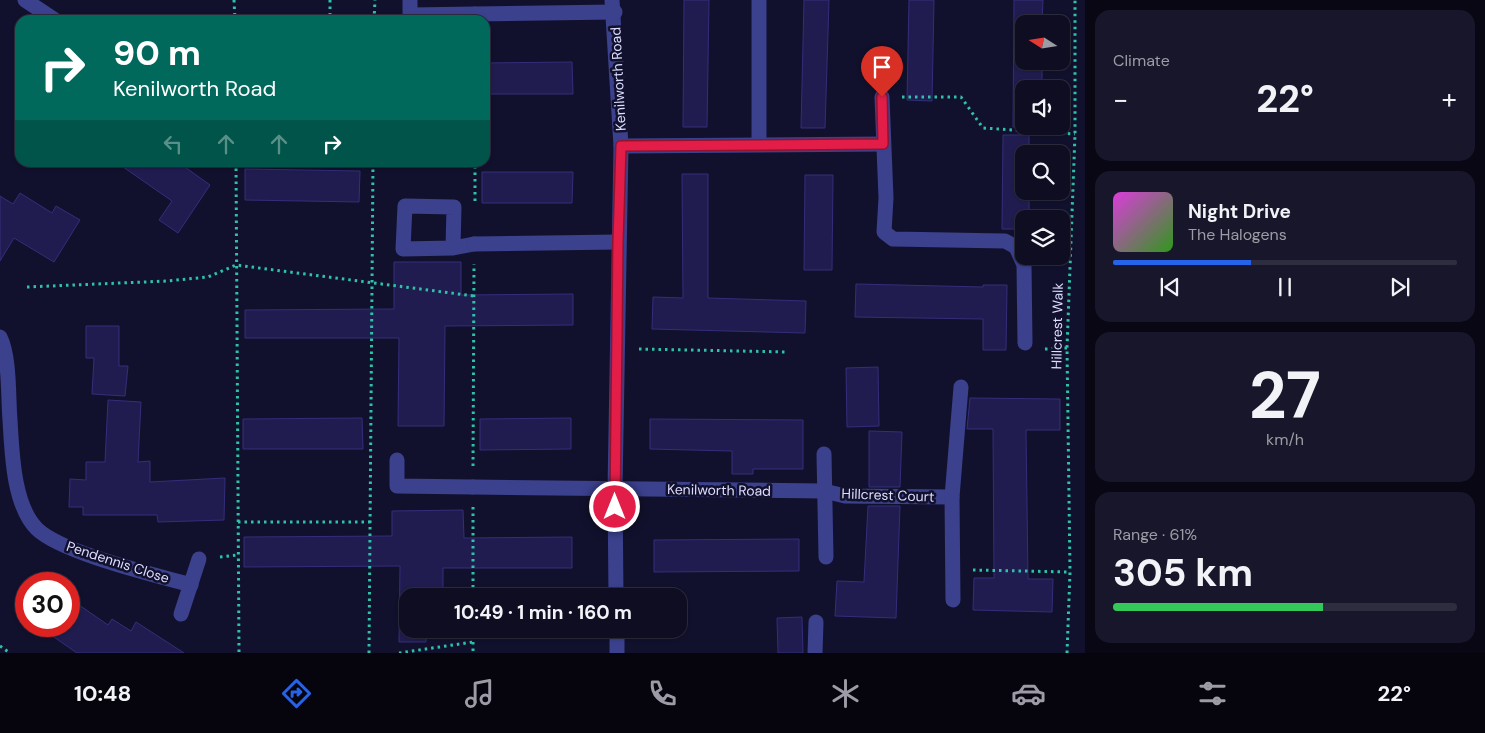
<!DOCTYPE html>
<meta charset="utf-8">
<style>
body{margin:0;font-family:"DM Sans",sans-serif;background:#17162a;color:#f1f3f6;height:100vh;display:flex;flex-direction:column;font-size:19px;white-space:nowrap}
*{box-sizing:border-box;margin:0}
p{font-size:16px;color:#9b9ca5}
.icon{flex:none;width:28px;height:28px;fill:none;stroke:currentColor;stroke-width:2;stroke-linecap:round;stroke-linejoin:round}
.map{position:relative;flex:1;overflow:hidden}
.side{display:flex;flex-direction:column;gap:10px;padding:10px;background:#080713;width:400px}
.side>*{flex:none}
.hud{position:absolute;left:15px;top:15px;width:475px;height:152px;border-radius:15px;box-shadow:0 1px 4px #0004,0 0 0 1px #2e2d40;background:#00695c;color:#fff;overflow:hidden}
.needle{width:32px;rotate:282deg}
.controls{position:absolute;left:1015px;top:15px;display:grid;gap:10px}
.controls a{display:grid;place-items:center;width:55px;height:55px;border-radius:10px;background:#0e0d22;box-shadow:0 1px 4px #0004,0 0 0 1px #2e2d40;font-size:25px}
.speed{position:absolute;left:15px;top:572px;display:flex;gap:10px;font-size:25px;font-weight:700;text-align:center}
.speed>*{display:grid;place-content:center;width:65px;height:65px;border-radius:50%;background:#0e0d22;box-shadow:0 1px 4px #0004,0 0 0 1px #2e2d40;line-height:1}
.speed .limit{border:8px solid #d22;background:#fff;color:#111}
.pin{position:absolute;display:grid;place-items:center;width:42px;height:42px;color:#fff;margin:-51px -21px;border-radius:50% 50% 50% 0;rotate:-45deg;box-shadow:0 0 5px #0007}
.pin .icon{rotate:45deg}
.me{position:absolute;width:55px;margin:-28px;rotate:0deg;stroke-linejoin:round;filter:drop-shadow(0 0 4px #0008)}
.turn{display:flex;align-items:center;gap:18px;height:105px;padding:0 15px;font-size:22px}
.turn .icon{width:65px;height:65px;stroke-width:2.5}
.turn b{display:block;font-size:35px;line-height:42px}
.lanes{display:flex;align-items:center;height:48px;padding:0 15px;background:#0003;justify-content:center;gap:25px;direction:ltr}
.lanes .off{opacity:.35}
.big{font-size:38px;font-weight:700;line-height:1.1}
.side .tile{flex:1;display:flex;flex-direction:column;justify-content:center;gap:8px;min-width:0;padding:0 18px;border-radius:15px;background:#17162a}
.side .dial{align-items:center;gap:0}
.dial b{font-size:65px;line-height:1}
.song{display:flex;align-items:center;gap:15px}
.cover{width:60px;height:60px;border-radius:8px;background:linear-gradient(135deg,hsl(300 70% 55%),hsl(110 70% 35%))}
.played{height:5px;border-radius:2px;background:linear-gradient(90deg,#2563eb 40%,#2e2d40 40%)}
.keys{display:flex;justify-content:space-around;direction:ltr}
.heat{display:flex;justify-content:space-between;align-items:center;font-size:28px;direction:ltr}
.charge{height:8px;border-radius:4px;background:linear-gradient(90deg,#34c759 61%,#2e2d40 0)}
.trip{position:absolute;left:399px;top:588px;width:288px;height:50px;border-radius:15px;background:#0e0d22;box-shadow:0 1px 4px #0004,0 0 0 1px #2e2d40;font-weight:700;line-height:50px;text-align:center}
.tabs{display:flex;height:80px;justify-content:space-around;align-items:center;background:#06050e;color:#9b9ca5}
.tabs .icon{width:35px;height:35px}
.tabs .selected{color:#2563eb}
.tabs b{font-size:22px;color:#f1f3f6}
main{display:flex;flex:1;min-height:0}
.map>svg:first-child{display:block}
.building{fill:#201c4f;stroke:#342e7b}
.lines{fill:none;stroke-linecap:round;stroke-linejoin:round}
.path{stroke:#2dc3a8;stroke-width:3;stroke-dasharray:2.5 4;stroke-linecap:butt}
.lane{stroke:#3b418d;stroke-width:15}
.street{stroke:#3b418d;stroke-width:15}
.route-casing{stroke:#92132f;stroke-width:12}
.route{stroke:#e11d48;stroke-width:9}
.labels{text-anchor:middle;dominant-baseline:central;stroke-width:5;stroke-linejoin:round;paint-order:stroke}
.street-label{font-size:14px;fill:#ddf;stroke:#12112d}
</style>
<main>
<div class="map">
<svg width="1085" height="653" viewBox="0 0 1085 653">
<rect width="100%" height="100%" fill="#12112d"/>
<g class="building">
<path d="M 684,0 L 709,0 L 707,127 L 683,127 Z"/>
<path d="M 804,0 L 829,0 L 825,128 L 801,128 Z"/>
<path d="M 909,0 L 934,0 L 932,101 L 907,100 Z"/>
<path d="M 1014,0 L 1043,0 L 1042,24 L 1024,24 L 1024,61 L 1042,61 L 1042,89 L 1024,89 L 1024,126 L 1041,127 L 1013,127 Z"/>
<path d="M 572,62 L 573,94 L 485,94 L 485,63 Z"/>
<path d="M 1003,135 L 1029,135 L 1029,154 L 1024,154 L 1024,191 L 1029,191 L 1029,219 L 1024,219 L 1024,229 L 1002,229 Z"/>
<path d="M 116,162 L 178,162 L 210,185 L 178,233 L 159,220 L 172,201 Z"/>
<path d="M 245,169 L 360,171 L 359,202 L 245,200 Z"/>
<path d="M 482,172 L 573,172 L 572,203 L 482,203 Z"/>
<path d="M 682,174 L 708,174 L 708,298 L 806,301 L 805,333 L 652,329 L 653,297 L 683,298 Z"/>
<path d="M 805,175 L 833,175 L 832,270 L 804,270 Z"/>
<path d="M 20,193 L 52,213 L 56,206 L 80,220 L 54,262 L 14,238 L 0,261 L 0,196 L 13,204 Z"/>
<path d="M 394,262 L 461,262 L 461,295 L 573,294 L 573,325 L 445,326 L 444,426 L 398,426 L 399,338 L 245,338 L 245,310 L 394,309 Z"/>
<path d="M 856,284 L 983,287 L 983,285 L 1007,285 L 1006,350 L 983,350 L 983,319 L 855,317 Z"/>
<path d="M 86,326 L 119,326 L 119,366 L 128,366 L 125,396 L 92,394 L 94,358 L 86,358 Z"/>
<path d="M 878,367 L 879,426 L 847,427 L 846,368 Z"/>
<path d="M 970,398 L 1060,399 L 1060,430 L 1026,430 L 1028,579 L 1053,579 L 1052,612 L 973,610 L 974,578 L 994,578 L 993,429 L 967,429 Z"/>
<path d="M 108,400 L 141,402 L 138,462 L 150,461 L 150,482 L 225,478 L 224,520 L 158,522 L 157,515 L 83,515 L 83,507 L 69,507 L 70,479 L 86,480 L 86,462 L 105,462 Z"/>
<path d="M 362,418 L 363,449 L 243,449 L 243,419 Z"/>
<path d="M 571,418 L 571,449 L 480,450 L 480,419 Z"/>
<path d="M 650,419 L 803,420 L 803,469 L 753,469 L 753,474 L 732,474 L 732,451 L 650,449 Z"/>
<path d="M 869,431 L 902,432 L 900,487 L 869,487 Z"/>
<path d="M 868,506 L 900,506 L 896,618 L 835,616 L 837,581 L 864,582 Z"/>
<path d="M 463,510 L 464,538 L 572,537 L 572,568 L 443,568 L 443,591 L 430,591 L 429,596 L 408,596 L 408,629 L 426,629 L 426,642 L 399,642 L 400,566 L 244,567 L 244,537 L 392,536 L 392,511 Z"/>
<path d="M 799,539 L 799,571 L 654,572 L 654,540 Z"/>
<path d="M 69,598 L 108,625 L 112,619 L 131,631 L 136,622 L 184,653 L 77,653 L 38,626 L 69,626 Z"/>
<path d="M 802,617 L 803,653 L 778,653 L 777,618 Z"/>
</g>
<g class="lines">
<g class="path">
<path d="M 234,0 L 235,20"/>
<path d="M 330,0 L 330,18 L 337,20"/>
<path d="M 374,20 L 375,0"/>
<path d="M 902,97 L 961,97 L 983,128 L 1075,134"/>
<path d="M 236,162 L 239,653"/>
<path d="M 475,201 L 475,162"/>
<path d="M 27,287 L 167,281 L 208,277 L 236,265 L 474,296"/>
<path d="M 639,349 L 788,352"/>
<path d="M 1045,349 L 1067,348"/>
<path d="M 473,466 L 474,264"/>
<path d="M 473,507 L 473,596"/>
<path d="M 238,522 L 371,522"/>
<path d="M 220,557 L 238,555"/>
<path d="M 973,570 L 1070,572"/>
<path d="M 473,629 L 473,653"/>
<path d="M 0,646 L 10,653"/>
<path d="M 369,653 L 373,162"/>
<path d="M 399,653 L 473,642"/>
<path d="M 1067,653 L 1070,572 L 1067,348 L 1075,134 L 1075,0"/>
</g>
<g class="lane">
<path d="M 410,0 L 410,15 L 475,14"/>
<path d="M 453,248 L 454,207 L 405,206 L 403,249 L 453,248 L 474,244"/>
<path d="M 397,460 L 397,486 L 473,487"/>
<path d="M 815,653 L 816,622"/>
</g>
<g class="street">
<path d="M 25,0 L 55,20"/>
<path d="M 612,0 L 621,146 L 615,489 L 616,596"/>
<path d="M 475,14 L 615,12"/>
<path d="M 882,97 L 886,198 L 884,232 L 893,239 L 1005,241 L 1016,247 L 1024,265 L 1025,343"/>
<path d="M 759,144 L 759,0"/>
<path d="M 621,146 L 883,144"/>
<path d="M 474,244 L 618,242"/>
<path d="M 0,337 C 10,357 8,397 10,420 C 12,452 13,505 37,529 C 62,553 155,575 191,585"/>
<path d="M 824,454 L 826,557"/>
<path d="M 473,487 L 824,491 L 845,496 L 952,497"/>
<path d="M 953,600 L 952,497 L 961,387"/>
<path d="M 181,614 L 199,559"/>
<path d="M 617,629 L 617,653"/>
</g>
</g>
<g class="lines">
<g class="route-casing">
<path id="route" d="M 615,507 L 618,242 L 621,146 L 883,144 L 882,97"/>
</g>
<use href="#route" class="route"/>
</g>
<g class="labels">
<g class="street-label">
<text transform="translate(618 79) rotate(-93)">Kenilworth Road</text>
<text transform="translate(1057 326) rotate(-89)">Hillcrest Walk</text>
<text transform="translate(719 490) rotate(1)">Kenilworth Road</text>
<text transform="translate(888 495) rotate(2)">Hillcrest Court</text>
<text transform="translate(118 562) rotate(18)">Pendennis Close</text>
</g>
</g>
</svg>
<div class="controls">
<a><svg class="needle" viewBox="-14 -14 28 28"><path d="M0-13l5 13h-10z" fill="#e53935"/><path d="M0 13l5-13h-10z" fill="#9b9ca5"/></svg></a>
<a><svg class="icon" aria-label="sound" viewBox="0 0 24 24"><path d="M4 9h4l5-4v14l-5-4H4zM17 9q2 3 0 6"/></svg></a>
<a><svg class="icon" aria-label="search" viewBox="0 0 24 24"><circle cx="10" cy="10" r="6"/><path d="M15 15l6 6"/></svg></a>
<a><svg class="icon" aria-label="layers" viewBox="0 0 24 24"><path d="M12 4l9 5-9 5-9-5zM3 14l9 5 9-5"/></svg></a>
</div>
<div class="speed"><div class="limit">30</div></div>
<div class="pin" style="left:882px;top:97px;background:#d93025"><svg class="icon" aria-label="arrive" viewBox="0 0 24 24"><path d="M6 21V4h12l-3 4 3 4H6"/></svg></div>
<svg class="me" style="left:615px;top:507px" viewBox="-20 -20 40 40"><circle r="17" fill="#e11d48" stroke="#fff" stroke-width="3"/><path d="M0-11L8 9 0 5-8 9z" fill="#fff"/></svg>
<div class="trip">10:49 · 1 min · 160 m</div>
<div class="hud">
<div class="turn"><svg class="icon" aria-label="right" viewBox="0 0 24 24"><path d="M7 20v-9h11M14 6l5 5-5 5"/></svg><div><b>90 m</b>Kenilworth Road</div></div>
<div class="lanes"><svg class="icon off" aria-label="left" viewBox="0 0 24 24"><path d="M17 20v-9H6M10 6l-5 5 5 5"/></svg><svg class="icon off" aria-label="ahead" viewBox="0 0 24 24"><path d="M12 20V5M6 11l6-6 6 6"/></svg><svg class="icon off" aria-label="ahead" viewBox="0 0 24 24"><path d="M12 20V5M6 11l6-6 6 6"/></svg><svg class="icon" aria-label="right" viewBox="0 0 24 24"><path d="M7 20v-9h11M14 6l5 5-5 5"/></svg></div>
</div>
</div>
<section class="side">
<div class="tile"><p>Climate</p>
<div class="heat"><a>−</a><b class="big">22°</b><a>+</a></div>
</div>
<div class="tile">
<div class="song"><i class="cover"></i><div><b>Night Drive</b><p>The Halogens</p></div></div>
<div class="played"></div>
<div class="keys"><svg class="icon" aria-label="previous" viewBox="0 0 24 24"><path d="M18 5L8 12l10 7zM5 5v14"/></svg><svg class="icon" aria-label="pause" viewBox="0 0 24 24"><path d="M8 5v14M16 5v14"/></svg><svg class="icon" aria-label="next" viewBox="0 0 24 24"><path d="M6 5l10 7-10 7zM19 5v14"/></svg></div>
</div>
<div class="tile dial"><b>27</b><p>km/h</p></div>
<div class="tile"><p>Range · 61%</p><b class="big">305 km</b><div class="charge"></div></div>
</section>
</main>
<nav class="tabs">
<b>10:48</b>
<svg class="icon selected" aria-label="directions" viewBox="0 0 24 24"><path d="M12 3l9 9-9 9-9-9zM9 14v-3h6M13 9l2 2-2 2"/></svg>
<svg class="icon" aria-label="music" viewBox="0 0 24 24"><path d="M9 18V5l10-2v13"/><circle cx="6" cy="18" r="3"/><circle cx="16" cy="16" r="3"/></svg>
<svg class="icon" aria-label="phone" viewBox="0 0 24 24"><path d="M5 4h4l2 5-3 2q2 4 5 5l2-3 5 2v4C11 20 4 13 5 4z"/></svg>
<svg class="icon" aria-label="climate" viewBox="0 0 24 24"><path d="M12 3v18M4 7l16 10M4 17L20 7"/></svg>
<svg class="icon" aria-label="car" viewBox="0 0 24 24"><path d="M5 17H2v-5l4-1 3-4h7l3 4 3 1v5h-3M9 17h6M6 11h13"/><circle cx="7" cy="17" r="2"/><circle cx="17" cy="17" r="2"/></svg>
<svg class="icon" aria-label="filters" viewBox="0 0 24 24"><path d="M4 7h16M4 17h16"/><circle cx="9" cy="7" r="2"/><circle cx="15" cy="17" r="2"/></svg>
<b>22°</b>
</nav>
